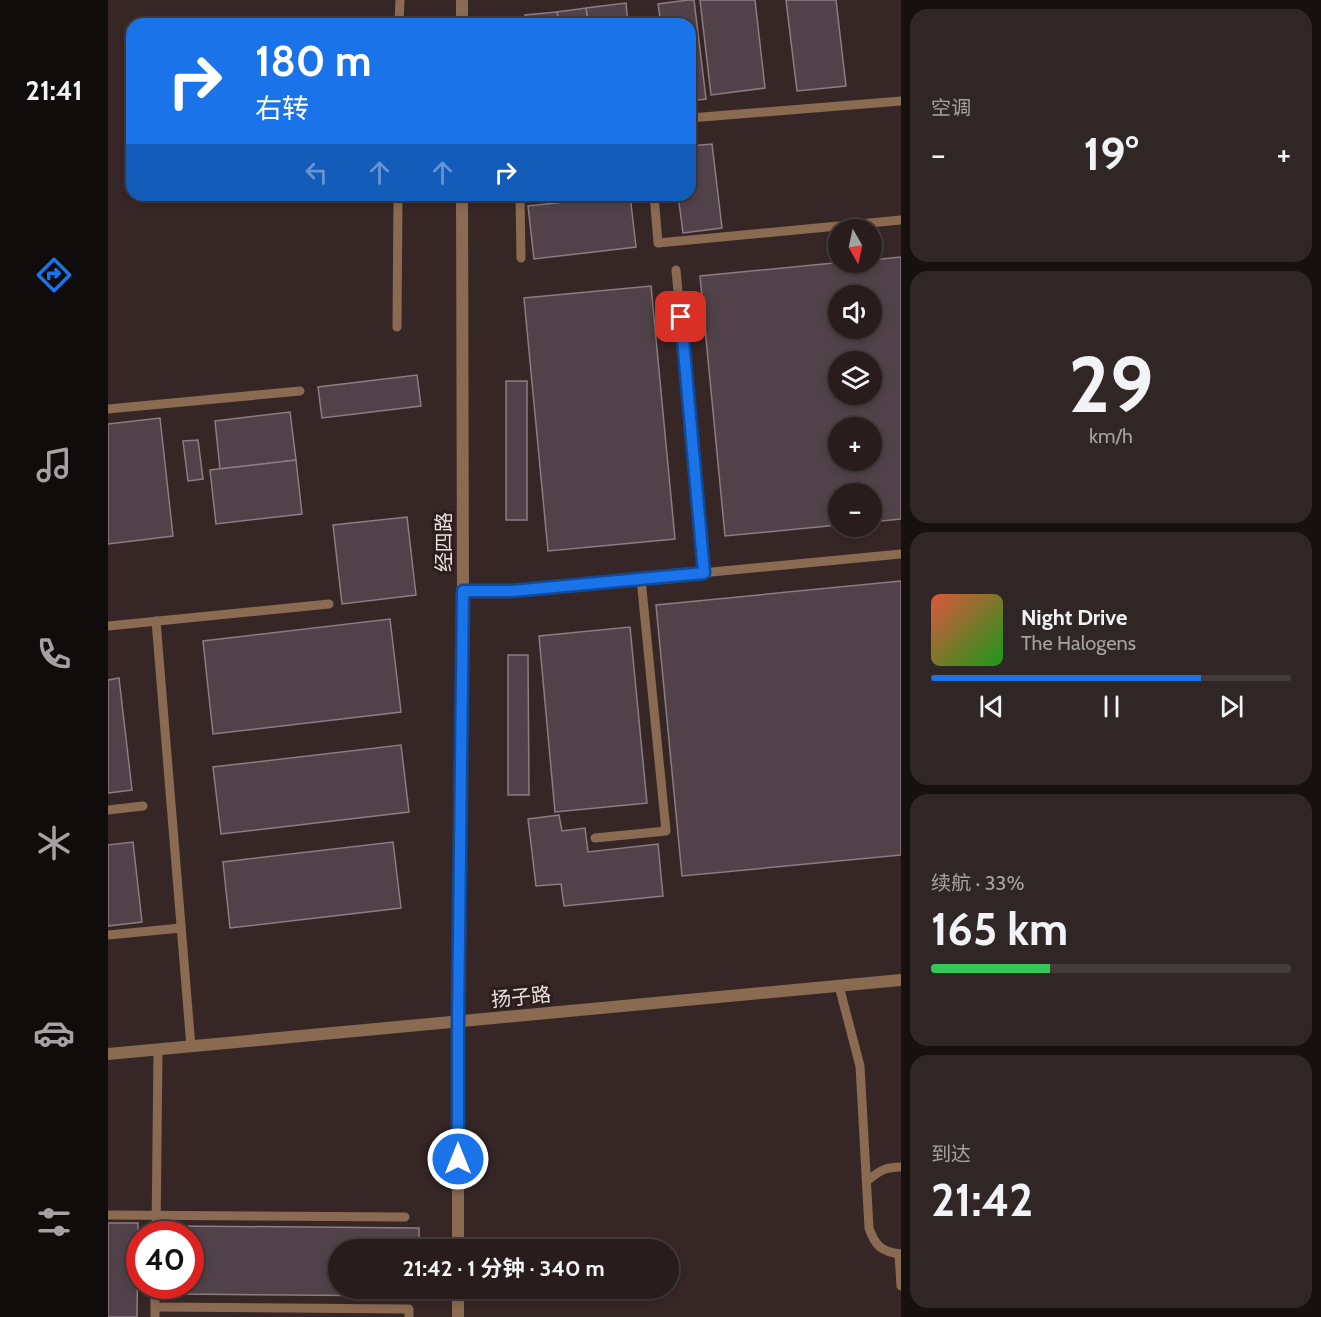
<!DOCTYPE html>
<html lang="zh">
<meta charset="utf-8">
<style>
body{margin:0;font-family:Cabin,"Noto Sans SC",sans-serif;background:#302625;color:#f1f3f6;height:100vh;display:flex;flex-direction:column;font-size:22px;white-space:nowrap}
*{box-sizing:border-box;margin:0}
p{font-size:20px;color:#a5a2a3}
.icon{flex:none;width:33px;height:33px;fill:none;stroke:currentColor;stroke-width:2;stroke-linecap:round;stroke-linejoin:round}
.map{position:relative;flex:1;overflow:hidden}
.panel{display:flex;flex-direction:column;gap:9px;padding:9px;background:#16100f;width:420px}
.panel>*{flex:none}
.hud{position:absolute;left:18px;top:18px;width:570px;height:183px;border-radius:18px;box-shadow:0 3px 9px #0003,0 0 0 2px #443b3b;background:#1a73e8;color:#fff;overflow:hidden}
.needle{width:39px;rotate:171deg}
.controls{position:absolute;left:720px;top:219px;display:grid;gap:12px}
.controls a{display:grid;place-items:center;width:54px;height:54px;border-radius:50%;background:#281d1c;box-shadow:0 3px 9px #0003,0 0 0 2px #443b3b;font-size:30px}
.speed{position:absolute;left:18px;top:1221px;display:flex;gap:12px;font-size:30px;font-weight:700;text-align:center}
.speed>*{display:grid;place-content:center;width:78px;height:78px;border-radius:50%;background:#281d1c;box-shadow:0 3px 9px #0003,0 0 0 2px #443b3b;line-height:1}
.speed .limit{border:9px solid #d22;background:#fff;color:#111}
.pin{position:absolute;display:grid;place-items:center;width:51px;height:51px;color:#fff;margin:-26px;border-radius:12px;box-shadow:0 3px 9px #0006}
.me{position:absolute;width:66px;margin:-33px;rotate:0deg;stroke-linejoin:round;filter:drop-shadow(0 0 4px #0008)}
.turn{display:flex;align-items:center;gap:21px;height:126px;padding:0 30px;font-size:27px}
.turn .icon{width:78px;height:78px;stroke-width:2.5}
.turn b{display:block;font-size:42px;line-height:51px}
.lanes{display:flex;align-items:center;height:57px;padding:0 30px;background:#0003;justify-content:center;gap:30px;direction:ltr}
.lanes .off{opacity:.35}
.big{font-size:45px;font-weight:700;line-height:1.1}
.panel .widget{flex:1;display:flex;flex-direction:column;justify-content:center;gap:9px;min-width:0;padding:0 21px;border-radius:18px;background:#302625}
.panel .dial{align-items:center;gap:0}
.dial b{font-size:78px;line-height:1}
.song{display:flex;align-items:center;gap:18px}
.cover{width:72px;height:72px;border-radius:9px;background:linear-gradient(135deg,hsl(10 70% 55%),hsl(120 70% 35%))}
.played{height:6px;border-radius:3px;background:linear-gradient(90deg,#1a73e8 75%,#443b3b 75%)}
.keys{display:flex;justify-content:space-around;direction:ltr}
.heat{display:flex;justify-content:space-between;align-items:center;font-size:33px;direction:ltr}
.charge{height:9px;border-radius:4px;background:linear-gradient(90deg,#34c759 33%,#443b3b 0)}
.trip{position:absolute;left:220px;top:1239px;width:351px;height:60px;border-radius:30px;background:#281d1c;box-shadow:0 3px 9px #0003,0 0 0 2px #443b3b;font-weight:700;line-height:60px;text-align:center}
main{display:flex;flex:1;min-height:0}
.dock{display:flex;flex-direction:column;width:108px;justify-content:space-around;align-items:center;background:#100c0b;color:#a5a2a3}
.dock .icon{width:42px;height:42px}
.dock .selected{color:#1a73e8}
.dock b{font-size:27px;color:#f1f3f6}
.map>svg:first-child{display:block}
.building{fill:#504248;stroke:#8c7c83;stroke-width:1.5;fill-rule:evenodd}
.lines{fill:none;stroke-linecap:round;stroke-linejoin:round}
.service{stroke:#8a6a51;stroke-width:9}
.tertiary{stroke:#8a6a51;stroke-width:12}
.route-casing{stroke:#114b97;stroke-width:15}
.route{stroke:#1a73e8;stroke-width:10}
.labels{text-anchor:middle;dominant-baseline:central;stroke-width:6;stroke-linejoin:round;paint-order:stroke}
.street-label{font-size:20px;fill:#e9e0df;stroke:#2b1e1d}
</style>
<main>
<nav class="dock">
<b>21:41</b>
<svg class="icon selected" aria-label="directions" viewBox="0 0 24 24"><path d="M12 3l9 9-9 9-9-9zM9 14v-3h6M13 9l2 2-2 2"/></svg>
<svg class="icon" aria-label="music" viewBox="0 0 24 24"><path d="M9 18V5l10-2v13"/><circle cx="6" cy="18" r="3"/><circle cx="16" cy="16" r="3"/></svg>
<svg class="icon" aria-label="phone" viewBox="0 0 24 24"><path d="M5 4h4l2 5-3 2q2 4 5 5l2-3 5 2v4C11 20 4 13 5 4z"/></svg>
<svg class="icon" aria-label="climate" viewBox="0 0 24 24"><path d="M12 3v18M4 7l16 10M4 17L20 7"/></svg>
<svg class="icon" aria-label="car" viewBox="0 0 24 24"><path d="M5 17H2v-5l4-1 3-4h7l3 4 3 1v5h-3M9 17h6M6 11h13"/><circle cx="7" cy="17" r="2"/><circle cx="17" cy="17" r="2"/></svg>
<svg class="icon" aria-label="filters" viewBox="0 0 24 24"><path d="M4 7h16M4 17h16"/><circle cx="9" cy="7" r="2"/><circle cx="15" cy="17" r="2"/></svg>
</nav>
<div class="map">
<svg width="793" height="1317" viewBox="0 0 793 1317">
<rect width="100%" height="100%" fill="#362726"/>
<g class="building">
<path d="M 580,0 L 586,0 L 598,99 L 582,101 L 582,24 L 553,24 L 550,4 Z"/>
<path d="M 592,0 L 647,0 L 657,88 L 603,95 Z"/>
<path d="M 678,0 L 728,0 L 738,86 L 689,91 Z"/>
<path d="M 518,3 L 520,24 L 480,24 L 478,8 Z"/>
<path d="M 478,8 L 480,24 L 451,24 L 449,12 Z"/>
<path d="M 449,12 L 451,24 L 418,24 L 417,15 Z"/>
<path d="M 604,144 L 614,228 L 575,233 L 570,195 L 582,195 L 582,146 Z"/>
<path d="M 522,195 L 528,247 L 426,259 L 420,206 Z"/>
<path d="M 793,257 L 793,519 L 764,522 L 764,494 L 730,494 L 730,525 L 617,536 L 592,276 L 736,262 L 764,262 L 764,260 ZM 730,296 L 764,296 L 764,328 L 730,328 ZM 730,362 L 764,362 L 764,394 L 730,394 ZM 730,428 L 764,428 L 764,460 L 730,460 Z"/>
<path d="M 543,286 L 567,539 L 440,551 L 416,298 Z"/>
<path d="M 309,375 L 313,406 L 214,418 L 210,387 Z"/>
<rect x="398" y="381" width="21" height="139"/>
<path d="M 182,412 L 188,460 L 112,469 L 107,421 Z"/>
<path d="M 52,418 L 65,536 L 0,544 L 0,424 Z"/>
<path d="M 90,440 L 95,479 L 80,481 L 75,441 Z"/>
<path d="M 188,460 L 194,514 L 108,524 L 102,470 Z"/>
<path d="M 299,517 L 308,595 L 234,604 L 225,525 Z"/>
<path d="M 793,581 L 793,855 L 574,876 L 548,605 Z"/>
<path d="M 282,619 L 293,712 L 105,734 L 95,641 Z"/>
<path d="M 522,627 L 539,803 L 447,812 L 431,636 Z"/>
<path d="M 400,655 L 420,655 L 421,795 L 400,795 Z"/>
<path d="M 11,678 L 24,790 L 0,793 L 0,680 Z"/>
<path d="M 293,745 L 301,812 L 113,834 L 105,767 Z"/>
<path d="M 451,815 L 454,831 L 477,828 L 480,852 L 550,844 L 555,896 L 456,906 L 453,884 L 428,886 L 420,819 Z"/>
<path d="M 25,842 L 34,922 L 0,926 L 0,845 Z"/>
<path d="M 285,842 L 293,908 L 122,928 L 115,862 Z"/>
<path d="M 0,1223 L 30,1223 L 29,1317 L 0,1317 Z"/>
<path d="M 72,1226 L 311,1228 L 311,1250 L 231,1250 L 231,1288 L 311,1288 L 310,1296 L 71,1294 L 71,1286 L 82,1286 L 82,1234 L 72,1234 Z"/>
</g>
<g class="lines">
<g class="service">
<path d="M 291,24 L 292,0"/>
<path d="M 582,118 L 793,101"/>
<path d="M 412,195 L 413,258"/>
<path d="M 546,195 L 550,243 L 793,220"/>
<path d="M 568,270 L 596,573"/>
<path d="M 289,327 L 290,195"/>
<path d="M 0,409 L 192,391"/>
<path d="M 355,591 L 404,591 L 793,554"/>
<path d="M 48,621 L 83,1047"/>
<path d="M 0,626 L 221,604"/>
<path d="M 0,810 L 35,806"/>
<path d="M 487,838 L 558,831 L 533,579"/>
<path d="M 0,935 L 73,928"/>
<path d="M 731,986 L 752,1066 L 761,1228 C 767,1246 774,1252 793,1254"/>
<path d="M 759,1181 C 771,1171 777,1167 793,1167"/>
<path d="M 0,1215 L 297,1217"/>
<path d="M 48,1234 L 50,1050"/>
<path d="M 791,1254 L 793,1286"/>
<path d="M 47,1307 L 301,1309 L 301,1317"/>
<path d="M 47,1317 L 47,1286"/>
</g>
<g class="tertiary">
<path d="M 354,24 L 354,0"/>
<path d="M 0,1054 L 793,980"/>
<path d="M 350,1250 L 350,1023 L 355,591 L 354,195"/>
<path d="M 350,1317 L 350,1288"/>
</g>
</g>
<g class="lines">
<g class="route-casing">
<path id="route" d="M 350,1159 L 350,1023 L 355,591 L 404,591 L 596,573 L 573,317"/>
</g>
<use href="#route" class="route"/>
</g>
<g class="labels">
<g class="street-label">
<text transform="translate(336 542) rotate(-90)">经四路</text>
<text transform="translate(413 997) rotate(-6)">扬子路</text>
</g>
</g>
</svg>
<div class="controls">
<a><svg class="needle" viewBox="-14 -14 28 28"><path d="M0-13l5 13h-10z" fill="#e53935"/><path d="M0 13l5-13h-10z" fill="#a5a2a3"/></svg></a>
<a><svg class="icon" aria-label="sound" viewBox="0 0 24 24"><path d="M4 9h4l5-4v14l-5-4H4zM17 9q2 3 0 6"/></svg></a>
<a><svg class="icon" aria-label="layers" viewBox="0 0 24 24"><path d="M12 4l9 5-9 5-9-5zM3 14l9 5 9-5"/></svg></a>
<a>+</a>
<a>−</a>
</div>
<div class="speed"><div class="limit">40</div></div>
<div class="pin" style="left:573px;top:317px;background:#d93025"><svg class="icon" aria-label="arrive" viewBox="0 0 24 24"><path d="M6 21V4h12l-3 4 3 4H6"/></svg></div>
<svg class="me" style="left:350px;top:1159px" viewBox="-20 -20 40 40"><circle r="17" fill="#1a73e8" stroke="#fff" stroke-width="3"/><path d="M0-11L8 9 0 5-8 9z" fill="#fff"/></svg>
<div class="trip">21:42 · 1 分钟 · 340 m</div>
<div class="hud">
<div class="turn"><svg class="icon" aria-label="right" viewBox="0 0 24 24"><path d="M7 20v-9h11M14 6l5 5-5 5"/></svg><div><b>180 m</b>右转</div></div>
<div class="lanes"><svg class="icon off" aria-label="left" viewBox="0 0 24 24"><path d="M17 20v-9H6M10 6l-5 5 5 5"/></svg><svg class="icon off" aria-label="ahead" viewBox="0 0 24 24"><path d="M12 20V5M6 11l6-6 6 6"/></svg><svg class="icon off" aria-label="ahead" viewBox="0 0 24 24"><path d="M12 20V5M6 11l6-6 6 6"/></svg><svg class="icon" aria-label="right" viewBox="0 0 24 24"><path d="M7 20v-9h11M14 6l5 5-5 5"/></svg></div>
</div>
</div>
<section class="panel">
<div class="widget"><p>空调</p>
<div class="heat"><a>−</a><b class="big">19°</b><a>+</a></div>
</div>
<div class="widget dial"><b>29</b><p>km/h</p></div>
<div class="widget">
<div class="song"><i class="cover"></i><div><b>Night Drive</b><p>The Halogens</p></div></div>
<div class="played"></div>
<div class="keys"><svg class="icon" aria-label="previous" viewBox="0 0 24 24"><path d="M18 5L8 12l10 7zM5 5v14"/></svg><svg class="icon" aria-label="pause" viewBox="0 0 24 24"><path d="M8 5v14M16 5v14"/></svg><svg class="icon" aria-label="next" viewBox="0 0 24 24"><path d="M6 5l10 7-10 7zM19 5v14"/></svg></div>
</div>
<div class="widget"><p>续航 · 33%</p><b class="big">165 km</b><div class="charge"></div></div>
<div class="widget"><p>到达</p><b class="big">21:42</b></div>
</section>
</main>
